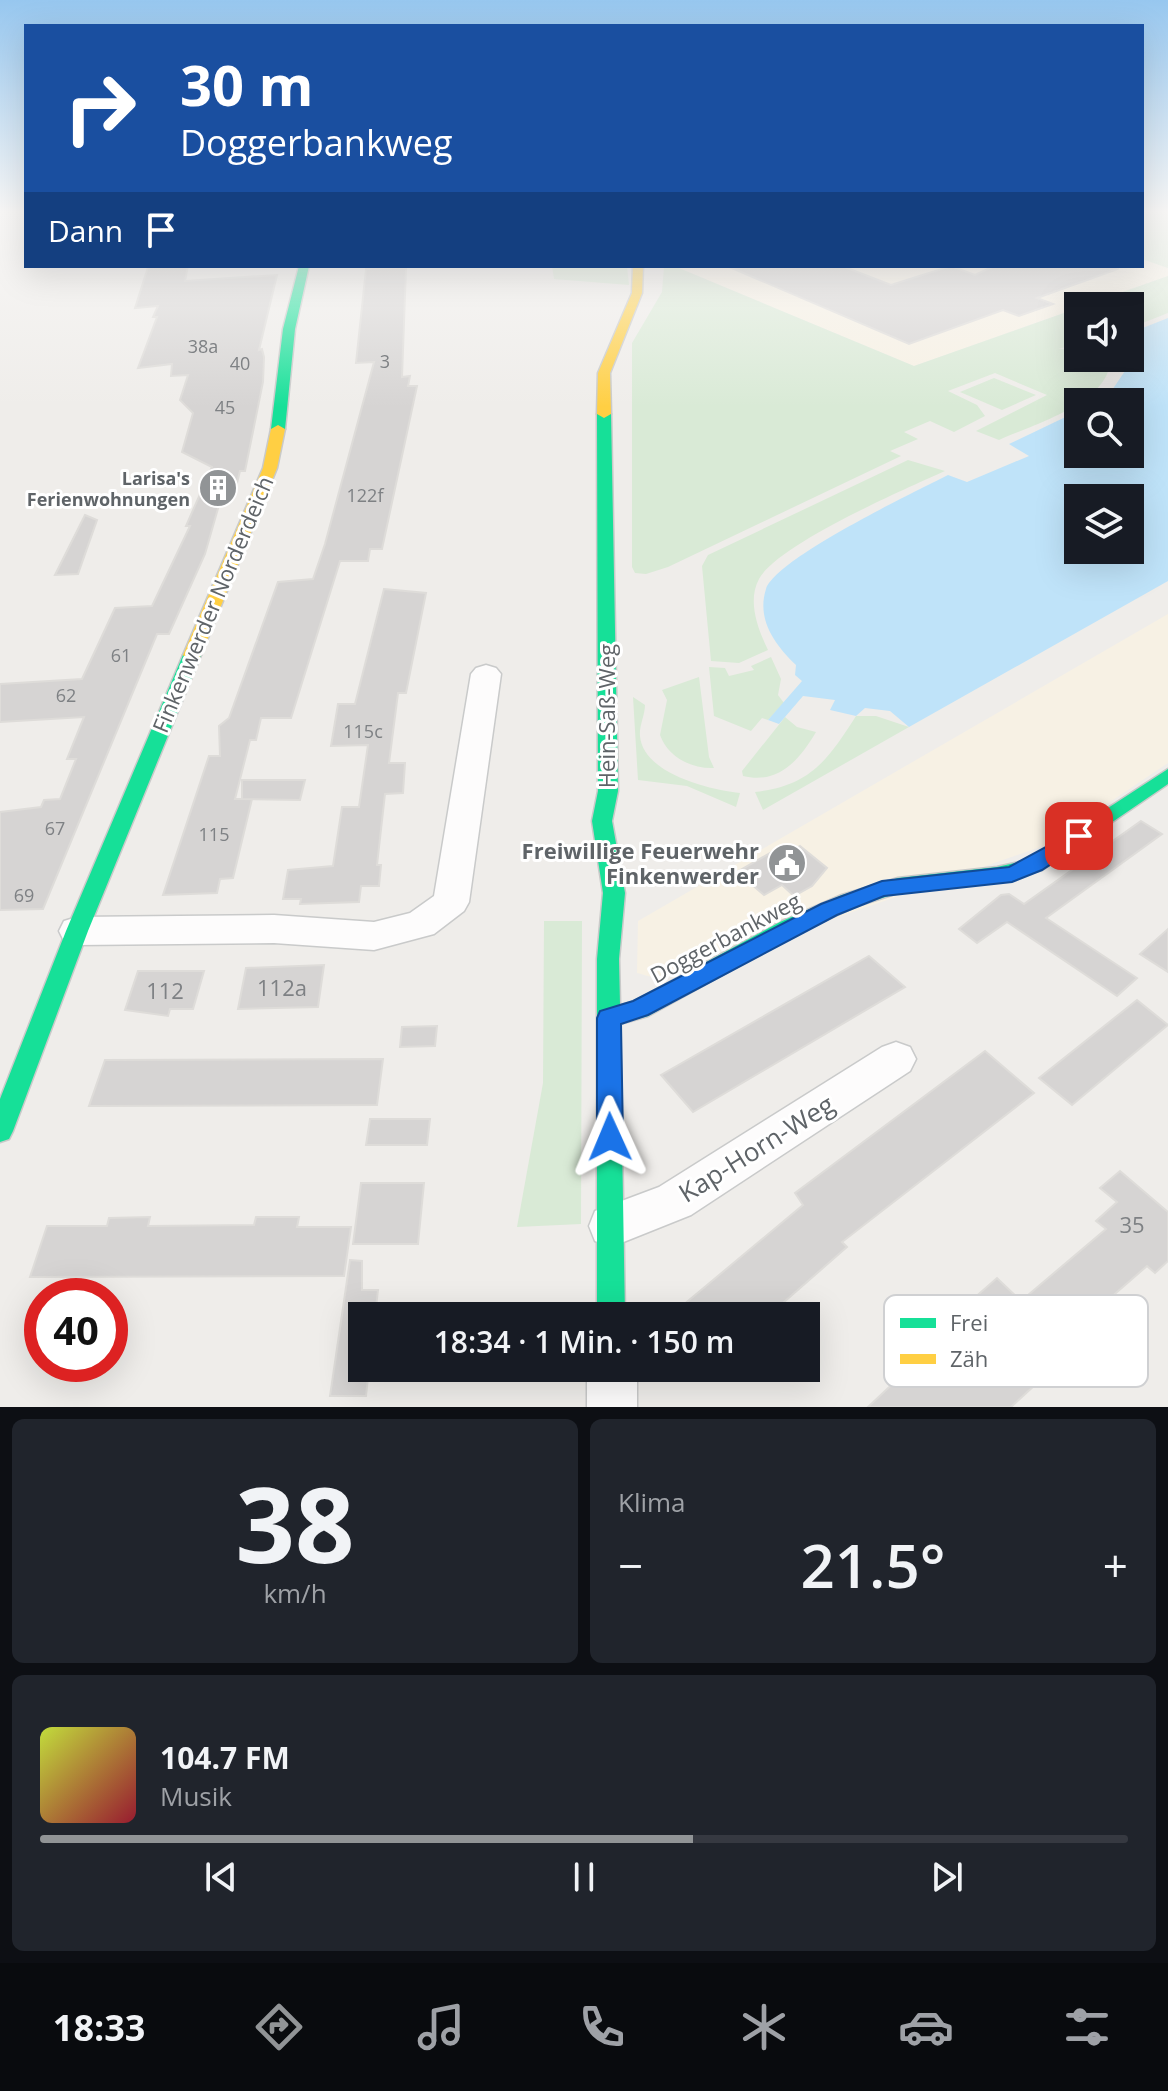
<!DOCTYPE html>
<html lang="de">
<meta charset="utf-8">
<style>
body{margin:0;font-family:"Open Sans",sans-serif;background:#20242c;color:#f1f3f6;height:100vh;display:flex;flex-direction:column;font-size:30px;white-space:nowrap}
*{box-sizing:border-box;margin:0}
p{font-size:26px;color:#9ea1a6}
.icon{flex:none;width:44px;height:44px;fill:none;stroke:currentColor;stroke-width:2;stroke-linecap:round;stroke-linejoin:round}
.map{position:relative;height:1407px;overflow:hidden}
.side{display:flex;flex-direction:column;gap:12px;padding:12px;background:#0d0f14;flex:1}
.side>*{flex:none}
.guide{position:absolute;left:24px;top:24px;width:1120px;height:244px;border-radius:0px;box-shadow:0 8px 32px #0002;background:#1a4fa0;color:#fff;overflow:hidden}
.buttons{position:absolute;left:1064px;top:292px;display:grid;gap:16px}
.buttons a{display:grid;place-items:center;width:80px;height:80px;border-radius:0px;background:#171b24;box-shadow:0 8px 32px #0002;font-size:40px}
.speed{position:absolute;left:24px;top:1278px;display:flex;gap:16px;font-size:40px;font-weight:700;text-align:center}
.speed>*{display:grid;place-content:center;width:104px;height:104px;border-radius:50%;background:#171b24;box-shadow:0 8px 32px #0002;line-height:1}
.speed .limit{border:12px solid #d22;background:#fff;color:#111}
.pin{position:absolute;display:grid;place-items:center;width:68px;height:68px;color:#fff;margin:-34px;border-radius:16px;box-shadow:0 4px 12px #0006}
.me{position:absolute;width:88px;margin:-44px;rotate:359deg;stroke-linejoin:round;filter:drop-shadow(0 0 6px #0008)}
.turn{display:flex;align-items:center;gap:28px;height:168px;padding:0 24px;font-size:36px}
.turn .icon{width:104px;height:104px;stroke-width:2.5}
.turn b{display:block;font-size:56px;line-height:68px}
.then{display:flex;align-items:center;height:76px;padding:0 24px;background:#0003;gap:16px;font-size:30px}
.big{font-size:60px;font-weight:600;line-height:1.1}
.side .card{flex:1;display:flex;flex-direction:column;justify-content:center;gap:12px;min-width:0;padding:0 28px;border-radius:12px;background:#20242c}
.side .dial{align-items:center;gap:0}
.dial b{font-size:104px;line-height:1}
.song{display:flex;align-items:center;gap:24px}
.cover{width:96px;height:96px;border-radius:12px;background:linear-gradient(135deg,hsl(70 70% 55%),hsl(350 70% 35%))}
.played{height:8px;border-radius:4px;background:linear-gradient(90deg,#919496 60%,#363941 60%)}
.keys{display:flex;justify-content:space-around;direction:ltr}
.heat{display:flex;justify-content:space-between;align-items:center;font-size:44px;direction:ltr}
.side .tiles{flex:1;display:grid;gap:12px;grid-template-columns:1fr 1fr}
.card:last-child{grid-column:span 2}
.trip{position:absolute;left:348px;top:1302px;width:472px;height:80px;border-radius:0px;background:#171b24;box-shadow:0 8px 32px #0002;font-weight:600;line-height:80px;text-align:center}
.dock{display:flex;height:128px;justify-content:space-around;align-items:center;background:#090b0e;color:#9ea1a6}
.dock .icon{width:56px;height:56px}
.dock .selected{color:#919496}
.dock b{font-size:36px;color:#f1f3f6}
.map>svg:first-child{display:block}
.commercial{fill:#f7f1e4}
.green{fill:#d9ead6}
.water{fill:#bfe3f9;fill-rule:evenodd}
.building{fill:#d6d4d3;stroke:#dedcd9;stroke-width:2}
.lines{fill:none;stroke-linecap:round;stroke-linejoin:round}
.street-casing{stroke:#c9caca;stroke-width:3}
.fast-casing{stroke:#c9cac9;stroke-width:3}
.slow-casing{stroke:#c9cac9;stroke-width:3}
.street{fill:#fdfcfc;fill-rule:evenodd}
.fast{fill:#16e098;fill-rule:evenodd}
.slow{fill:#ffcf43;fill-rule:evenodd}
.route{fill:#1a73e8;stroke:#114b97;stroke-width:2}
.labels{text-anchor:middle;dominant-baseline:central;stroke-width:6;stroke-linejoin:round;paint-order:stroke}
.number-label{font-size:18px;fill:#7e8184}
.far-poi-label{font-size:18px;font-weight:bold;fill:#5f6468;stroke:#fff;text-anchor:end}
.street-label{font-size:22px;fill:#5f6468;stroke:#fff}
.poi-label{font-size:22px;font-weight:bold;fill:#5f6468;stroke:#fff;text-anchor:end}
.near-number-label{font-size:22px;fill:#7e8184}
.near-street-label{font-size:26px;fill:#5f6468;stroke:#fff}
.key{fill:#fff;stroke:#cfd0d2;stroke-width:2}
.key-label{font-size:22px;fill:#5f6468}
</style>
<div class="map">
<svg width="1168" height="1407" viewBox="0 0 1168 1407">
<rect width="100%" height="100%" fill="#efedea"/>
<g class="commercial">
<path d="M 1142,259 L 1168,268 L 1168,276 L 914,366 L 674,266 L 1142,266 Z"/>
<path d="M 1168,614 L 1168,763 L 1046,845 L 659,979 L 637,973 L 638,921 Z"/>
</g>
<g class="green">
<path d="M 1142,210 L 1168,212 L 1168,268 L 1142,259 Z"/>
<path d="M 552,266 L 627,266 L 629,285 L 554,279 Z"/>
<path d="M 664,266 L 674,266 L 914,366 L 1078,308 L 1078,344 L 1058,349 L 1078,348 L 1078,358 L 1110,358 C 1112,402 1034,424 999,440 L 976,431 L 1047,395 L 995,373 L 948,391 L 977,405 L 985,416 L 954,432 L 930,421 L 904,432 L 918,439 L 890,451 L 901,456 L 668,567 L 646,574 L 635,573 L 632,567 L 632,343 L 662,292 Z"/>
<path d="M 1168,276 L 1168,313 L 1130,328 L 1130,306 L 1083,306 Z"/>
<path d="M 994,378 L 1036,395 L 1002,410 L 960,392 Z"/>
<path d="M 908,460 L 945,471 C 905,489 778,544 759,579 C 747,601 758,629 768,650 L 739,663 L 711,661 L 702,566 L 708,555 Z"/>
<path d="M 771,657 L 781,679 L 778,695 L 784,703 L 768,720 L 762,718 L 751,731 L 714,716 L 709,667 L 725,668 L 729,676 L 754,670 L 751,666 Z"/>
<path d="M 699,677 L 709,757 L 714,768 C 691,769 668,757 660,735 L 667,700 L 662,690 Z"/>
<path d="M 633,697 L 645,705 C 645,715 639,726 640,736 C 643,774 711,790 740,793 L 736,807 L 687,786 L 638,780 Z"/>
<path d="M 856,716 L 876,716 L 909,727 L 763,810 L 755,792 C 810,786 828,760 856,716 Z"/>
<path d="M 785,717 L 797,727 L 816,732 C 800,759 779,785 743,776 L 742,771 Z"/>
<path d="M 544,921 L 582,921 L 581,1224 L 517,1227 L 543,1083 Z"/>
</g>
<path class="water" d="M 1168,318 L 1168,581 L 909,727 L 890,711 L 865,708 L 856,716 L 830,710 L 835,700 L 803,696 L 779,724 L 768,720 L 802,681 L 795,675 L 796,665 C 776,646 756,620 766,589 C 776,558 915,492 948,475 L 967,482 L 1029,456 L 1009,444 L 1078,411 L 1078,454 L 1130,454 L 1130,402 L 1104,402 L 1127,368 L 1130,333 ZM 1078,498 L 1130,498 L 1130,550 L 1078,550 Z"/>
<g class="building">
<path d="M 188,266 L 185,281 L 277,275 L 259,350 L 262,349 L 264,357 L 263,382 L 245,471 L 240,471 L 235,491 L 223,491 L 205,554 L 169,634 L 157,634 L 43,909 L 0,910 L 0,812 L 41,807 L 44,800 L 60,799 L 76,759 L 67,759 L 84,717 L 0,722 L 0,684 L 82,679 L 115,608 L 152,606 L 190,526 L 186,526 L 212,467 L 182,452 L 193,413 L 180,400 L 188,375 L 171,376 L 172,364 L 138,368 L 157,317 L 153,317 L 158,306 L 135,308 L 148,267 Z"/>
<path d="M 727,266 L 842,266 L 891,285 L 951,266 L 975,275 L 994,266 L 1117,266 L 1118,269 L 1037,298 L 1053,304 L 1019,316 L 1003,310 L 909,344 Z"/>
<path d="M 406,268 L 402,377 L 410,376 L 408,386 L 417,386 L 382,549 L 370,549 L 368,561 L 340,561 L 291,718 L 261,718 L 256,740 L 250,740 L 235,799 L 252,799 L 233,878 L 220,879 L 217,893 L 163,895 L 209,756 L 220,756 L 219,726 L 229,718 L 278,582 L 313,579 L 325,544 L 374,362 L 356,363 L 366,269 Z"/>
<path d="M 85,515 L 97,520 L 78,574 L 55,575 Z"/>
<path d="M 384,589 L 426,593 L 406,693 L 398,693 L 389,763 L 405,763 L 403,793 L 385,794 L 377,865 L 381,865 L 379,886 L 361,886 L 359,902 L 300,904 L 301,899 L 283,899 L 288,870 L 333,866 L 342,807 L 359,807 L 368,745 L 331,746 L 338,704 L 355,704 Z"/>
<path d="M 242,780 L 305,780 L 300,800 L 242,799 Z"/>
<path d="M 1141,821 L 1162,834 L 1046,918 L 1137,978 L 1117,996 L 1007,922 L 977,943 L 959,929 L 1001,895 L 1009,894 L 1024,904 Z"/>
<path d="M 800,846 L 827,868 L 812,886 L 794,896 L 782,885 L 764,895 L 737,872 L 777,849 L 784,855 Z"/>
<path d="M 1168,929 L 1168,972 L 1140,954 Z"/>
<path d="M 869,956 L 905,987 L 693,1112 L 661,1075 Z"/>
<path d="M 324,965 L 318,1007 L 238,1009 L 246,968 Z"/>
<path d="M 138,971 L 204,971 L 193,1009 L 170,1009 L 168,1016 L 125,1010 Z"/>
<path d="M 1137,1000 L 1168,1025 L 1072,1105 L 1039,1078 Z"/>
<path d="M 437,1026 L 435,1046 L 400,1047 L 402,1027 Z"/>
<path d="M 985,1051 L 1034,1093 L 842,1242 L 847,1247 L 768,1316 L 670,1316 L 803,1205 L 795,1193 Z"/>
<path d="M 383,1059 L 377,1105 L 89,1106 L 105,1060 Z"/>
<path d="M 370,1119 L 430,1119 L 427,1145 L 366,1145 Z"/>
<path d="M 1120,1171 L 1168,1212 L 1168,1261 L 1155,1273 L 1147,1266 L 1109,1299 L 1119,1308 L 1099,1326 L 1093,1320 L 1053,1359 L 1058,1364 L 1011,1407 L 868,1407 L 970,1311 L 965,1306 L 997,1278 L 1021,1301 L 1106,1229 L 1096,1221 L 1117,1202 L 1100,1188 Z"/>
<path d="M 361,1183 L 424,1183 L 418,1244 L 353,1244 Z"/>
<path d="M 150,1217 L 148,1226 L 254,1225 L 256,1217 L 299,1217 L 297,1227 L 351,1227 L 344,1276 L 30,1277 L 47,1226 L 107,1226 L 109,1218 Z"/>
<path d="M 350,1260 L 362,1261 L 362,1290 L 378,1290 L 375,1316 L 362,1316 L 362,1368 L 369,1368 L 366,1396 L 330,1396 Z"/>
</g>
<g class="lines">
<g class="street-casing">
<g id="street">
<path d="M 486,665 L 496,668 L 501,674 L 469,902 L 464,911 L 434,934 L 374,950 L 274,943 L 77,945 L 64,941 L 59,931 L 64,921 L 77,917 L 274,915 L 374,922 L 410,913 L 434,896 L 471,674 L 476,668 Z"/>
<path d="M 896,1042 L 910,1047 L 916,1059 L 910,1071 L 691,1215 L 611,1247 L 595,1241 L 589,1226 L 595,1211 L 659,1187 L 882,1047 Z"/>
<rect x="587" y="1368" width="50" height="39"/>
</g>
</g>
<g class="fast-casing">
<g id="fast">
<path d="M 299,266 L 309,266 L 295,329 L 285,429 L 278,433 L 271,429 L 283,329 Z"/>
<path d="M 604,410 L 611,414 L 618,791 L 612,821 L 625,893 L 619,959 L 620,1005 L 633,1002 L 780,922 L 842,895 L 898,878 L 997,867 L 1028,860 L 1168,769 L 1168,784 L 1042,870 L 997,882 L 898,893 L 857,906 L 796,934 L 648,1016 L 620,1024 L 625,1316 L 597,1316 L 597,959 L 603,893 L 592,821 L 598,791 L 597,414 Z"/>
<path d="M 192,650 L 201,655 L 88,931 L 13,1131 L 9,1139 L 0,1142 L 0,1099 L 66,931 L 183,655 Z"/>
</g>
</g>
<g class="slow-casing">
<g id="slow">
<path d="M 633,266 L 643,266 L 642,293 L 610,373 L 611,414 L 604,418 L 597,414 L 598,373 L 632,293 Z"/>
<path d="M 278,425 L 285,429 L 277,468 L 201,655 L 198,659 L 186,659 L 183,655 L 263,468 L 271,429 Z"/>
</g>
</g>
<use href="#street" class="street"/>
<use href="#fast" class="fast"/>
<use href="#slow" class="slow"/>
</g>
<linearGradient id="sky" x2="0" y2="1"><stop stop-color="#97c7ef"/><stop offset="0.52" stop-color="#f8f7f6"/><stop offset="1" stop-color="#f8f7f6" stop-opacity="0"/></linearGradient>
<rect width="1168" height="407" fill="url(#sky)"/>
<path class="route" d="M 1079,829 L 1086,831 L 1089,836 L 1086,841 L 1042,870 L 1012,882 L 884,896 L 837,915 L 648,1015 L 621,1024 L 623,1137 L 619,1145 L 610,1148 L 601,1145 L 597,1137 L 597,1018 L 600,1011 L 633,1001 L 821,904 L 882,881 L 1009,867 Z"/>
<defs>
<g id="building-disc" transform="scale(2)"><circle r="9.5" fill="#919496" stroke="#fff"/><path d="M-4-6H4V6H1V3H-1V6H-4ZM-2.5-4.3h1.7v1.8h-1.7ZM.8-4.3h1.7v1.8H.8ZM-2.5-1h1.7V.8h-1.7ZM.8-1h1.7V.8H.8Z" fill="#fff"/></g>
<g id="civic-disc" transform="scale(2)"><circle r="9.5" fill="#919496" stroke="#fff"/><path d="M-.6-6.5H3V-4.5H.6V-3L4-1V1h2V6H-6V1h2V-1L-.6-3ZM-1.2 2.5V6h2.4V2.5Z" fill="#fff"/></g>
</defs>
<g fill-rule="evenodd">
<use href="#building-disc" x="218" y="488"/>
<use href="#civic-disc" x="787" y="863"/>
</g>
<g class="labels">
<g class="number-label">
<text x="203" y="346">38a</text>
<text x="385" y="361">3</text>
<text x="240" y="363">40</text>
<text x="225" y="407">45</text>
<text x="365" y="495">122f</text>
<text x="121" y="655">61</text>
<text x="66" y="695">62</text>
<text x="363" y="731">115c</text>
<text x="55" y="828">67</text>
<text x="214" y="834">115</text>
<text x="24" y="895">69</text>
</g>
<g class="far-poi-label">
<text x="190" y="478">Larisa's<tspan x="190" dy="21">Ferienwohnungen</tspan></text>
</g>
<g class="street-label">
<text transform="translate(212 604) rotate(-67)">Finkenwerder Norderdeich</text>
<text transform="translate(606 716) rotate(-90)">Hein-Saß-Weg</text>
<text transform="translate(725 937) rotate(-28)">Doggerbankweg</text>
</g>
<g class="poi-label">
<text x="759" y="850">Freiwillige Feuerwehr<tspan x="759" dy="25">Finkenwerder</tspan></text>
</g>
<g class="near-number-label">
<text x="282" y="987">112a</text>
<text x="165" y="990">112</text>
<text x="1132" y="1224">35</text>
</g>
<g class="near-street-label">
<text transform="translate(756 1148) rotate(-32)">Kap-Horn-Weg</text>
</g>
</g>
<rect x="884" y="1295" width="264" height="92" rx="12" class="key"/>
<rect x="900" y="1318" width="36" height="10" fill="#16e098"/>
<rect x="900" y="1354" width="36" height="10" fill="#ffcf43"/>
<g class="key-label">
<text x="950" y="1331">Frei</text>
<text x="950" y="1367">Zäh</text>
</g>
</svg>
<div class="buttons">
<a><svg class="icon" aria-label="sound" viewBox="0 0 24 24"><path d="M4 9h4l5-4v14l-5-4H4zM17 9q2 3 0 6"/></svg></a>
<a><svg class="icon" aria-label="search" viewBox="0 0 24 24"><circle cx="10" cy="10" r="6"/><path d="M15 15l6 6"/></svg></a>
<a><svg class="icon" aria-label="layers" viewBox="0 0 24 24"><path d="M12 4l9 5-9 5-9-5zM3 14l9 5 9-5"/></svg></a>
</div>
<div class="speed"><div class="limit">40</div></div>
<div class="pin" style="left:1079px;top:836px;background:#d93025"><svg class="icon" aria-label="arrive" viewBox="0 0 24 24"><path d="M6 21V4h12l-3 4 3 4H6"/></svg></div>
<svg class="me" style="left:610px;top:1137px" viewBox="-20 -20 40 40"><path d="M0-17L14 15 0 8-14 15z" fill="#1a73e8" stroke="#fff" stroke-width="4"/></svg>
<div class="trip">18:34 · 1 Min. · 150 m</div>
<div class="guide">
<div class="turn"><svg class="icon" aria-label="right" viewBox="0 0 24 24"><path d="M7 20v-9h11M14 6l5 5-5 5"/></svg><div><b>30 m</b>Doggerbankweg</div></div>
<div class="then">Dann<svg class="icon" aria-label="arrive" viewBox="0 0 24 24"><path d="M6 21V4h12l-3 4 3 4H6"/></svg></div>
</div>
</div>
<section class="side">
<div class="tiles">
<div class="card dial"><b>38</b><p>km/h</p></div>
<div class="card"><p>Klima</p>
<div class="heat"><a>−</a><b class="big">21.5°</b><a>+</a></div>
</div>
<div class="card">
<div class="song"><i class="cover"></i><div><b>104.7 FM</b><p>Musik</p></div></div>
<div class="played"></div>
<div class="keys"><svg class="icon" aria-label="previous" viewBox="0 0 24 24"><path d="M18 5L8 12l10 7zM5 5v14"/></svg><svg class="icon" aria-label="pause" viewBox="0 0 24 24"><path d="M8 5v14M16 5v14"/></svg><svg class="icon" aria-label="next" viewBox="0 0 24 24"><path d="M6 5l10 7-10 7zM19 5v14"/></svg></div>
</div>
</div>
</section>
<nav class="dock">
<b>18:33</b>
<svg class="icon selected" aria-label="directions" viewBox="0 0 24 24"><path d="M12 3l9 9-9 9-9-9zM9 14v-3h6M13 9l2 2-2 2"/></svg>
<svg class="icon" aria-label="music" viewBox="0 0 24 24"><path d="M9 18V5l10-2v13"/><circle cx="6" cy="18" r="3"/><circle cx="16" cy="16" r="3"/></svg>
<svg class="icon" aria-label="phone" viewBox="0 0 24 24"><path d="M5 4h4l2 5-3 2q2 4 5 5l2-3 5 2v4C11 20 4 13 5 4z"/></svg>
<svg class="icon" aria-label="climate" viewBox="0 0 24 24"><path d="M12 3v18M4 7l16 10M4 17L20 7"/></svg>
<svg class="icon" aria-label="car" viewBox="0 0 24 24"><path d="M5 17H2v-5l4-1 3-4h7l3 4 3 1v5h-3M9 17h6M6 11h13"/><circle cx="7" cy="17" r="2"/><circle cx="17" cy="17" r="2"/></svg>
<svg class="icon" aria-label="filters" viewBox="0 0 24 24"><path d="M4 7h16M4 17h16"/><circle cx="9" cy="7" r="2"/><circle cx="15" cy="17" r="2"/></svg>
</nav>
